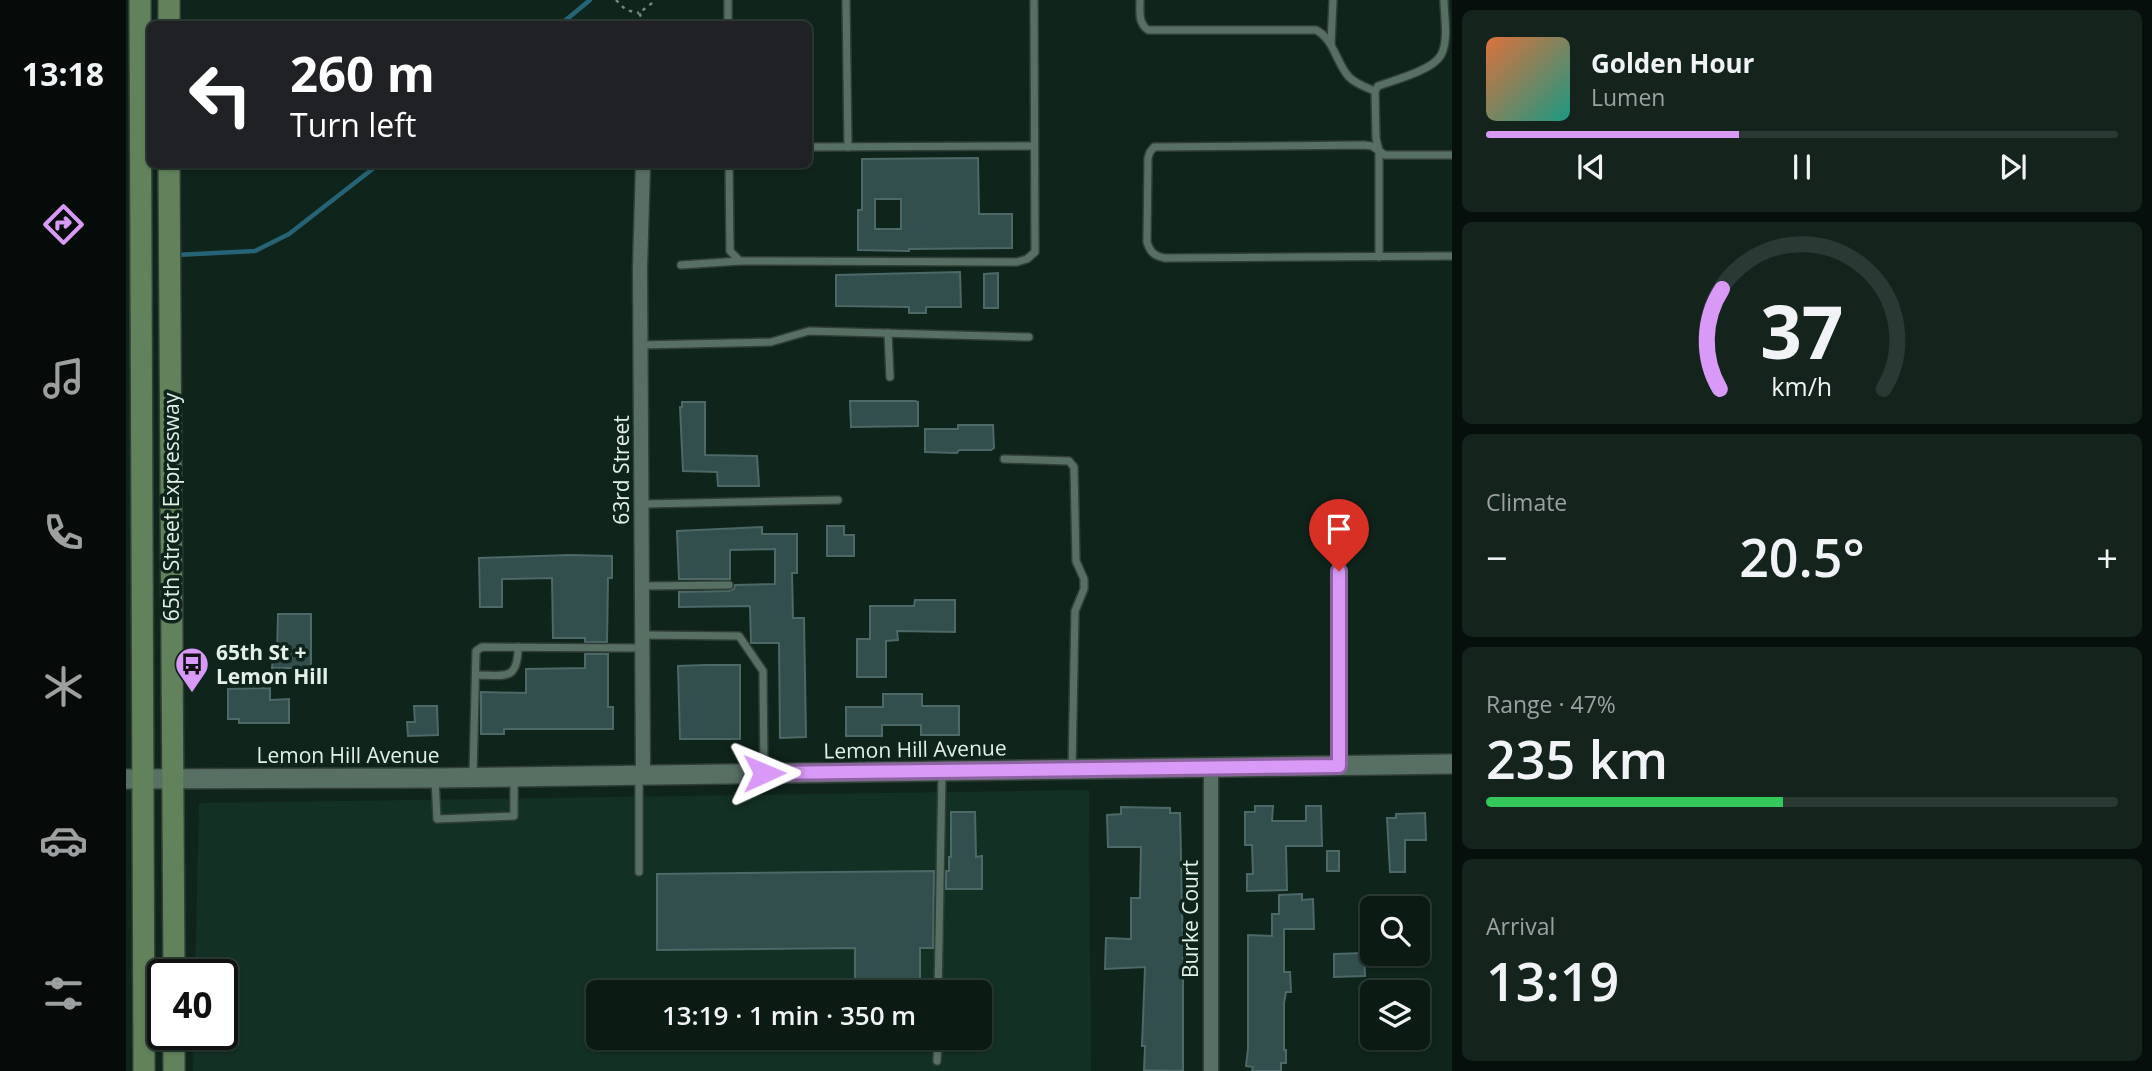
<!DOCTYPE html>
<meta charset="utf-8">
<style>
body{margin:0;font-family:"Open Sans",sans-serif;background:#14241d;color:#f1f3f6;height:100vh;display:flex;flex-direction:column;font-size:26px;white-space:nowrap}
*{box-sizing:border-box;margin:0}
p{font-size:23px;color:#9aa1a0}
.icon{flex:none;width:38px;height:38px;fill:none;stroke:currentColor;stroke-width:2;stroke-linecap:round;stroke-linejoin:round}
.map{position:relative;flex:1;overflow:hidden}
.details{display:flex;flex-direction:column;gap:10px;padding:10px;background:#060f0b;width:700px}
.details>*{flex:none}
.hud{position:absolute;left:21px;top:21px;width:665px;height:147px;border-radius:10px;box-shadow:0 2px 5px #0004,0 0 0 2px #2b3934;background:#202124;color:#fff;overflow:hidden}
.controls{position:absolute;left:1234px;top:896px;display:grid;gap:14px}
.controls a{display:grid;place-items:center;width:70px;height:70px;border-radius:10px;background:#0b1b14;box-shadow:0 2px 5px #0004,0 0 0 2px #2b3934;font-size:35px}
.speed{position:absolute;left:21px;top:959px;display:flex;gap:14px;font-size:35px;font-weight:700;text-align:center}
.speed>*{display:grid;place-content:center;width:91px;height:91px;border-radius:50%;background:#0b1b14;box-shadow:0 2px 5px #0004,0 0 0 2px #2b3934;line-height:1}
.speed .limit{border:4px solid #111;border-radius:10px;background:#fff;color:#111}
.pin{position:absolute;display:grid;place-items:center;width:60px;height:60px;color:#fff;margin:-72px -30px;border-radius:50% 50% 50% 0;rotate:-45deg;box-shadow:0 0 7px #0007}
.pin .icon{rotate:45deg}
.me{position:absolute;width:77px;margin:-38px;rotate:89deg;stroke-linejoin:round;filter:drop-shadow(0 0 5px #0008)}
.turn{display:flex;align-items:center;gap:24px;height:147px;padding:0 28px;font-size:32px}
.turn .icon{width:91px;height:91px;stroke-width:2.5}
.turn b{display:block;font-size:49px;line-height:60px}
.big{font-size:52px;font-weight:600;line-height:1.1}
.details .widget{flex:1;display:flex;flex-direction:column;justify-content:center;gap:10px;min-width:0;padding:0 24px;border-radius:10px;background:#14241d}
.details .dial{align-items:center;gap:0}
.dial svg{height:182px;overflow:visible;fill:none;stroke:#2b3934;stroke-width:7;stroke-linecap:round;text-anchor:middle}
.dial text{fill:#f1f3f6;stroke:none}
.song{display:flex;align-items:center;gap:21px}
.cover{width:84px;height:84px;border-radius:10px;background:linear-gradient(135deg,hsl(20 70% 55%),hsl(170 70% 35%))}
.played{height:7px;border-radius:4px;background:linear-gradient(90deg,#d99af7 40%,#2b3934 40%)}
.keys{display:flex;justify-content:space-around;direction:ltr}
.heat{display:flex;justify-content:space-between;align-items:center;font-size:38px;direction:ltr}
.charge{height:10px;border-radius:5px;background:linear-gradient(90deg,#34c759 47%,#2b3934 0)}
.trip{position:absolute;left:460px;top:980px;width:406px;height:70px;border-radius:10px;background:#0b1b14;box-shadow:0 2px 5px #0004,0 0 0 2px #2b3934;font-weight:600;line-height:70px;text-align:center}
main{display:flex;flex:1;min-height:0}
.tab-bar{display:flex;flex-direction:column;width:126px;justify-content:space-around;align-items:center;background:#040b08;color:#9aa1a0}
.tab-bar .icon{width:49px;height:49px}
.tab-bar .on{color:#d99af7}
.tab-bar b{font-size:32px;color:#f1f3f6}
.map>svg:first-child{display:block}
.built{fill:#133024;fill-rule:evenodd}
.lines{fill:none;stroke-linecap:round;stroke-linejoin:round}
.stream{stroke:#266377;stroke-width:4.5}
.building{fill:#324e4d;stroke:#4c6867;stroke-width:2;fill-rule:evenodd}
.service-casing{stroke:#323f38;stroke-width:10}
.minor-casing{stroke:#323f38;stroke-width:17}
.tertiary-casing{stroke:#323f38;stroke-width:22}
.secondary-casing{stroke:#323f38;stroke-width:24}
.path{stroke:#76877f;stroke-width:2.5;stroke-dasharray:3.5 5;stroke-linecap:butt}
.service{stroke:#587064;stroke-width:7}
.minor{stroke:#587064;stroke-width:14}
.tertiary{stroke:#587064;stroke-width:19}
.secondary{stroke:#61825b;stroke-width:21}
.route-casing{stroke:#8d64a1;stroke-width:18}
.route{stroke:#d99af7;stroke-width:12}
.labels{text-anchor:middle;dominant-baseline:central;stroke-width:7;stroke-linejoin:round;paint-order:stroke}
.street-label{font-size:21px;fill:#e3f0e9;stroke:#0f241b}
.poi-label{font-size:21px;font-weight:bold;fill:#e3f0e9;stroke:#0f241b;text-anchor:start}
</style>
<main>
<nav class="tab-bar">
<b>13:18</b>
<svg class="icon on" aria-label="directions" viewBox="0 0 24 24"><path d="M12 3l9 9-9 9-9-9zM9 14v-3h6M13 9l2 2-2 2"/></svg>
<svg class="icon" aria-label="music" viewBox="0 0 24 24"><path d="M9 18V5l10-2v13"/><circle cx="6" cy="18" r="3"/><circle cx="16" cy="16" r="3"/></svg>
<svg class="icon" aria-label="phone" viewBox="0 0 24 24"><path d="M5 4h4l2 5-3 2q2 4 5 5l2-3 5 2v4C11 20 4 13 5 4z"/></svg>
<svg class="icon" aria-label="climate" viewBox="0 0 24 24"><path d="M12 3v18M4 7l16 10M4 17L20 7"/></svg>
<svg class="icon" aria-label="car" viewBox="0 0 24 24"><path d="M5 17H2v-5l4-1 3-4h7l3 4 3 1v5h-3M9 17h6M6 11h13"/><circle cx="7" cy="17" r="2"/><circle cx="17" cy="17" r="2"/></svg>
<svg class="icon" aria-label="filters" viewBox="0 0 24 24"><path d="M4 7h16M4 17h16"/><circle cx="9" cy="7" r="2"/><circle cx="15" cy="17" r="2"/></svg>
</nav>
<div class="map">
<svg width="1326" height="1071" viewBox="0 0 1326 1071">
<rect width="100%" height="100%" fill="#0f241b"/>
<path class="built" d="M 963,790 L 965,1071 L 67,1071 L 68,1034 L 96,1034 L 96,975 L 69,975 L 73,803 ZM 472,992 L 854,992 L 854,1038 L 472,1038 Z"/>
<g class="lines">
<g class="stream">
<path d="M 435,24 L 464,0"/>
<path d="M 50,255 L 129,251 L 163,234 L 253,164"/>
</g>
</g>
<g class="building">
<path d="M 852,158 L 853,214 L 886,214 L 886,248 L 783,249 L 783,251 L 732,250 L 732,210 L 736,210 L 736,159 ZM 749,199 L 775,199 L 775,229 L 749,229 Z"/>
<path d="M 834,272 L 835,307 L 800,307 L 800,313 L 783,313 L 783,307 L 710,306 L 710,275 Z"/>
<path d="M 872,273 L 872,308 L 858,308 L 858,274 Z"/>
<path d="M 724,401 L 789,401 L 792,402 L 792,426 L 725,427 Z"/>
<path d="M 556,402 L 579,402 L 579,455 L 631,456 L 633,486 L 592,486 L 591,472 L 557,471 L 554,407 L 556,407 Z"/>
<path d="M 832,425 L 867,425 L 868,448 L 865,450 L 833,450 L 831,453 L 799,452 L 799,429 L 832,429 Z"/>
<path d="M 701,526 L 718,526 L 718,535 L 728,535 L 728,556 L 701,556 Z"/>
<path d="M 636,527 L 636,534 L 671,534 L 671,573 L 666,573 L 667,618 L 678,618 L 680,737 L 654,738 L 653,643 L 625,643 L 624,606 L 553,607 L 553,592 L 603,591 L 608,589 L 609,585 L 649,584 L 649,549 L 604,550 L 604,579 L 553,579 L 551,531 Z"/>
<path d="M 444,555 L 486,556 L 486,578 L 482,578 L 481,642 L 459,642 L 459,638 L 427,638 L 426,578 L 376,579 L 376,607 L 354,607 L 353,558 Z"/>
<path d="M 789,600 L 829,600 L 829,632 L 771,631 L 772,640 L 760,641 L 760,677 L 731,677 L 731,639 L 744,639 L 744,606 L 788,606 Z"/>
<path d="M 152,614 L 185,614 L 185,668 L 146,668 L 147,656 L 151,656 Z"/>
<path d="M 459,654 L 482,654 L 482,707 L 487,707 L 487,729 L 378,729 L 378,734 L 355,734 L 355,692 L 400,693 L 400,669 L 459,668 Z"/>
<path d="M 579,665 L 614,665 L 614,739 L 554,739 L 552,666 Z"/>
<path d="M 144,688 L 144,700 L 163,699 L 163,723 L 113,723 L 113,719 L 102,719 L 102,689 Z"/>
<path d="M 757,694 L 796,694 L 796,706 L 833,706 L 833,735 L 795,735 L 795,725 L 756,725 L 756,736 L 720,736 L 720,707 L 757,707 Z"/>
<path d="M 288,706 L 311,706 L 312,735 L 282,736 L 281,722 L 289,722 Z"/>
<path d="M 1129,806 L 1147,806 L 1146,821 L 1180,821 L 1180,806 L 1195,806 L 1196,846 L 1160,846 L 1161,890 L 1121,891 L 1121,874 L 1127,874 L 1126,845 L 1119,845 L 1119,812 L 1129,812 Z"/>
<path d="M 995,807 L 1044,808 L 1044,813 L 1054,813 L 1057,951 L 1057,1071 L 1018,1070 L 1019,1046 L 1016,1046 L 1019,967 L 979,969 L 980,938 L 1005,939 L 1005,898 L 1014,898 L 1015,847 L 982,847 L 981,815 L 995,814 Z"/>
<path d="M 825,812 L 849,812 L 850,857 L 856,856 L 856,889 L 820,889 L 820,871 L 823,871 L 823,857 L 825,857 Z"/>
<path d="M 1299,813 L 1300,840 L 1279,840 L 1279,872 L 1264,872 L 1261,818 L 1270,818 L 1270,814 Z"/>
<rect x="1201" y="851" width="12" height="20"/>
<path d="M 808,871 L 807,948 L 794,948 L 794,992 L 729,992 L 729,948 L 531,950 L 531,874 Z"/>
<path d="M 1176,894 L 1176,900 L 1187,899 L 1188,929 L 1158,929 L 1158,972 L 1164,972 L 1165,992 L 1160,992 L 1158,1003 L 1158,1050 L 1160,1050 L 1160,1063 L 1155,1063 L 1155,1071 L 1126,1071 L 1127,1067 L 1120,1066 L 1122,1049 L 1122,935 L 1146,936 L 1146,914 L 1153,914 L 1153,895 Z"/>
<path d="M 1238,953 L 1239,976 L 1208,977 L 1208,954 Z"/>
</g>
<g class="lines">
<g class="service-casing">
<g id="service">
<path d="M 602,0 L 602,24"/>
<path d="M 720,0 L 722,147"/>
<path d="M 1014,0 C 1014,12 1012,23 1022,30 L 1190,30 C 1208,39 1210,63 1223,77 C 1230,84 1239,87 1249,91"/>
<path d="M 1205,44 L 1207,0"/>
<path d="M 682,147 L 908,146"/>
<path d="M 1326,155 L 1259,155 L 1246,146 L 1238,145 L 1028,147 L 1024,152 L 1022,158 L 1021,242 C 1024,252 1028,256 1039,258 L 1326,256"/>
<path d="M 603,164 L 604,251 L 614,261 L 891,262 L 901,259 L 909,252 L 908,0"/>
<path d="M 1253,257 L 1253,151 L 1250,138 L 1249,91 L 1252,86 C 1269,80 1307,70 1315,55 C 1323,40 1318,16 1318,0"/>
<path d="M 555,265 L 614,261"/>
<path d="M 762,333 L 764,377"/>
<path d="M 515,345 L 645,342 L 683,331 L 903,337"/>
<path d="M 878,459 L 943,461 L 948,467 L 950,561 L 958,579 L 958,589 L 949,611 L 946,769"/>
<path d="M 516,504 L 712,500"/>
<path d="M 516,586 L 603,585"/>
<path d="M 517,635 L 613,636 L 637,671 L 638,773"/>
<path d="M 350,675 C 378,675 392,682 392,647"/>
<path d="M 1213,765 L 1213,571"/>
<path d="M 347,776 L 350,651 L 356,647 L 517,648"/>
<path d="M 513,776 L 513,872"/>
<path d="M 309,779 L 311,819 L 388,816 L 388,777"/>
<path d="M 812,992 L 816,772"/>
<path d="M 811,1061 L 812,1038"/>
</g>
</g>
<g class="minor-casing">
<g id="minor">
<path d="M 517,164 L 514,268 L 517,775"/>
<path d="M 1085,768 L 1085,1071"/>
</g>
</g>
<g class="tertiary-casing">
<path id="tertiary" d="M 0,779 L 309,778 L 1326,764"/>
</g>
<g class="secondary-casing">
<g id="secondary">
<path d="M 14,0 L 18,1071"/>
<path d="M 43,0 L 43,24"/>
<path d="M 43,164 L 48,975"/>
<path d="M 48,1034 L 48,1071"/>
</g>
</g>
<g class="path">
<path d="M 490,0 L 500,10 L 513,13"/>
<path d="M 519,24 L 513,13 L 530,0"/>
</g>
<use href="#service" class="service"/>
<use href="#minor" class="minor"/>
<use href="#tertiary" class="tertiary"/>
<use href="#secondary" class="secondary"/>
</g>
<g class="lines">
<g class="route-casing">
<path id="route" d="M 638,773 L 1213,766 L 1213,571"/>
</g>
<use href="#route" class="route"/>
</g>
<defs>
<g id="bus-pin" transform="scale(1.75)"><path d="M0 17L-7.5 6A9.5 9.5 0 1 1 7.5 6Z" fill="#d99af7" stroke="#0f241b"/><path d="M-5-6H5V4H4V6H2V4H-2V6H-4V4H-5ZM-3.5-4V0h7V-4ZM-3.5 1.2v1.5H-2V1.2ZM2 1.2v1.5H3.5V1.2Z" fill="#111"/></g>
</defs>
<g fill-rule="evenodd">
<use href="#bus-pin" x="66" y="664"/>
</g>
<g class="labels">
<g class="street-label">
<text transform="translate(495 470) rotate(-90)">63rd Street</text>
<text transform="translate(45 507) rotate(-90)">65th Street Expressway</text>
<text transform="translate(789 749) rotate(-1)">Lemon Hill Avenue</text>
<text x="222" y="755">Lemon Hill Avenue</text>
<text transform="translate(1064 919) rotate(-90)">Burke Court</text>
</g>
<g class="poi-label">
<text x="90" y="652">65th St +<tspan x="90" dy="24">Lemon Hill</tspan></text>
</g>
</g>
</svg>
<div class="controls">
<a><svg class="icon" aria-label="search" viewBox="0 0 24 24"><circle cx="10" cy="10" r="6"/><path d="M15 15l6 6"/></svg></a>
<a><svg class="icon" aria-label="layers" viewBox="0 0 24 24"><path d="M12 4l9 5-9 5-9-5zM3 14l9 5 9-5"/></svg></a>
</div>
<div class="speed"><div class="limit">40</div></div>
<div class="pin" style="left:1213px;top:571px;background:#d93025"><svg class="icon" aria-label="arrive" viewBox="0 0 24 24"><path d="M6 21V4h12l-3 4 3 4H6"/></svg></div>
<svg class="me" style="left:638px;top:773px" viewBox="-20 -20 40 40"><path d="M0-17L14 15 0 8-14 15z" fill="#d99af7" stroke="#fff" stroke-width="4"/></svg>
<div class="trip">13:19 · 1 min · 350 m</div>
<div class="hud">
<div class="turn"><svg class="icon" aria-label="left" viewBox="0 0 24 24"><path d="M17 20v-9H6M10 6l-5 5 5 5"/></svg><div><b>260 m</b>Turn left</div></div>
</div>
</div>
<section class="details">
<div class="widget">
<div class="song"><i class="cover"></i><div><b>Golden Hour</b><p>Lumen</p></div></div>
<div class="played"></div>
<div class="keys"><svg class="icon" aria-label="previous" viewBox="0 0 24 24"><path d="M18 5L8 12l10 7zM5 5v14"/></svg><svg class="icon" aria-label="pause" viewBox="0 0 24 24"><path d="M8 5v14M16 5v14"/></svg><svg class="icon" aria-label="next" viewBox="0 0 24 24"><path d="M6 5l10 7-10 7zM19 5v14"/></svg></div>
</div>
<div class="widget dial"><svg viewBox="0 0 100 80">
<path d="M14 69A42 42 0 1 1 86 69"/>
<path d="M14 69A42 42 0 0 1 15 25" stroke="#d99af7"/>
<text x="50" y="56" font-size="32" font-weight="700">37</text>
<text x="50" y="72" font-size="11">km/h</text>
</svg></div>
<div class="widget"><p>Climate</p>
<div class="heat"><a>−</a><b class="big">20.5°</b><a>+</a></div>
</div>
<div class="widget"><p>Range · 47%</p><b class="big">235 km</b><div class="charge"></div></div>
<div class="widget"><p>Arrival</p><b class="big">13:19</b></div>
</section>
</main>
